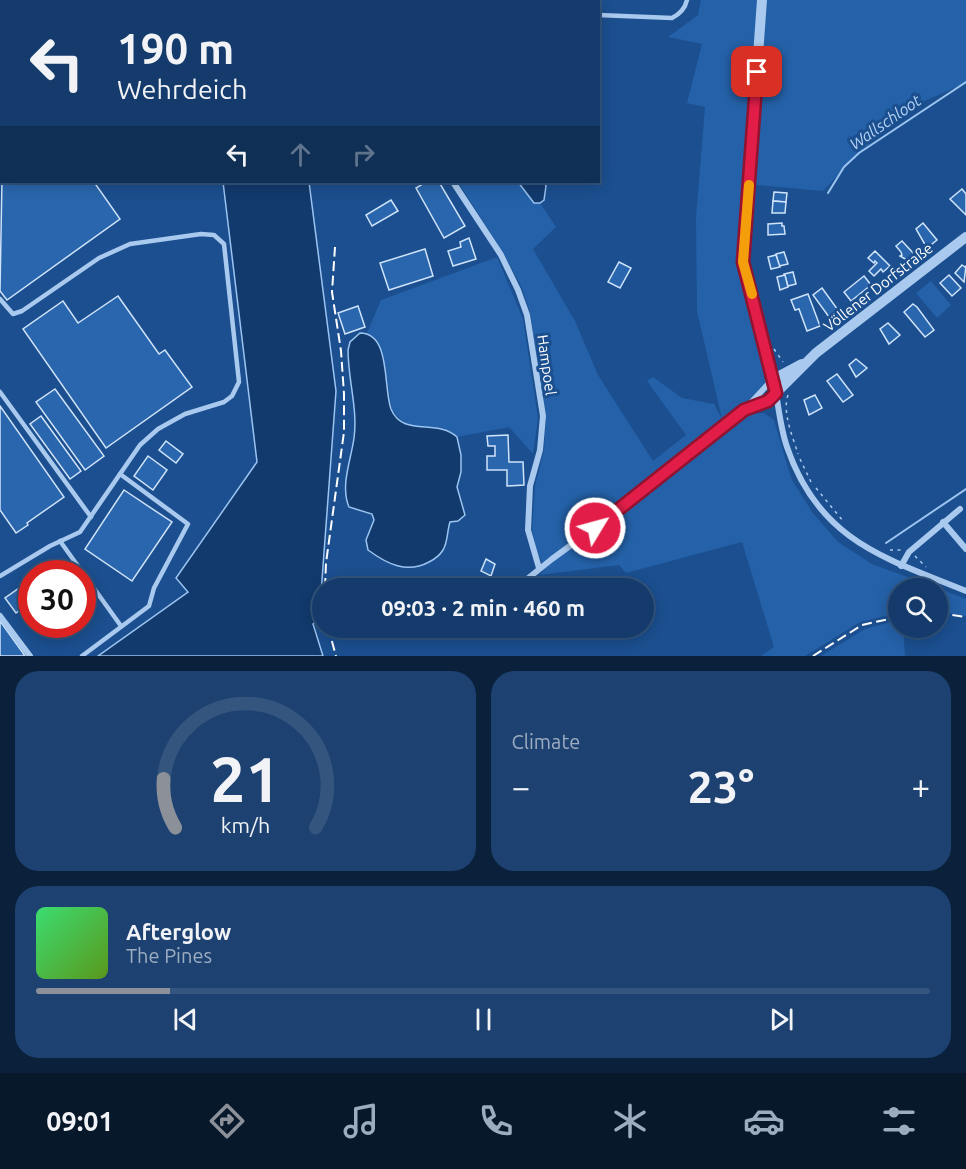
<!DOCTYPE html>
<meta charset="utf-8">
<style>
body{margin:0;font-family:Ubuntu,sans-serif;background:#1d4271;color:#f1f3f6;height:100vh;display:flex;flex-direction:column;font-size:22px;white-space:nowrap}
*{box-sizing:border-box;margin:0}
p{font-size:20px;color:#9dadc1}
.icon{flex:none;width:33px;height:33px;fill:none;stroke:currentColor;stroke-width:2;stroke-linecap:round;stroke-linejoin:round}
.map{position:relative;height:656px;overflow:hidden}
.panel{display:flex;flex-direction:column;gap:15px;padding:15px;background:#0b203b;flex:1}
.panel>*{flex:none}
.top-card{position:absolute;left:0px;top:0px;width:600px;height:183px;box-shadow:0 3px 15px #0003,0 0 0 2px #33557e;background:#143b6b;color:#f1f3f6;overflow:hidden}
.buttons{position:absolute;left:888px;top:578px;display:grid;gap:12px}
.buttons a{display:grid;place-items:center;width:60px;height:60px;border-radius:50%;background:#143b6b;box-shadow:0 3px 15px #0003,0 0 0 2px #33557e;font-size:30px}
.speed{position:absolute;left:18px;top:560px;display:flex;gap:12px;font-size:30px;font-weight:700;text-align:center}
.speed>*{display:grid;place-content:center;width:78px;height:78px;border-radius:50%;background:#143b6b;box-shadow:0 3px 15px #0003,0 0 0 2px #33557e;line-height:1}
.speed .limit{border:9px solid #d22;background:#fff;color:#111}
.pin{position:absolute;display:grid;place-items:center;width:51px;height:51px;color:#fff;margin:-26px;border-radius:12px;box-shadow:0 3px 9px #0006}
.me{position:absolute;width:66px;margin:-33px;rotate:53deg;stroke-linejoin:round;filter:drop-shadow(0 0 4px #0008)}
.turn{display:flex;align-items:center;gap:21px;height:126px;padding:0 18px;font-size:27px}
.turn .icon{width:78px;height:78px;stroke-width:2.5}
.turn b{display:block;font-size:42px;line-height:51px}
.lanes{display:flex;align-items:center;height:57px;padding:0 18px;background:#0003;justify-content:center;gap:30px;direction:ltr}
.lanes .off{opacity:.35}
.big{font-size:45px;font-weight:700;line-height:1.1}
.panel .widget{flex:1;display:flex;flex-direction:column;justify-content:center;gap:9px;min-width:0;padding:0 21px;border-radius:24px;background:#1d4271}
.panel .dial{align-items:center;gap:0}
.dial svg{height:156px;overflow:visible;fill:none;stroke:#33557e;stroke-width:7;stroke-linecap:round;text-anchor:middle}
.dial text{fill:#f1f3f6;stroke:none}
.song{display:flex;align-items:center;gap:18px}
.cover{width:72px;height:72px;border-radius:9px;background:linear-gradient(135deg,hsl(140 70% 55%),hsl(90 70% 35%))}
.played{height:6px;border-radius:3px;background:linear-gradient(90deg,#8c9099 15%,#33557e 15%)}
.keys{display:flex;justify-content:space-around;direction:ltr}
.heat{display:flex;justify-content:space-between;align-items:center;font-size:33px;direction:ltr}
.panel .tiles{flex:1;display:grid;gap:15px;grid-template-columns:1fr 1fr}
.widget:last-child{grid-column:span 2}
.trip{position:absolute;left:312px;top:578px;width:342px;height:60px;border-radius:30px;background:#143b6b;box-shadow:0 3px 15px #0003,0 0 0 2px #33557e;font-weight:700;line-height:60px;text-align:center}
.tab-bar{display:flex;height:96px;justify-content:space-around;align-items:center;background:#08182b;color:#9dadc1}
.tab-bar .icon{width:42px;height:42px}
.tab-bar .current{color:#8c9099}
.tab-bar b{font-size:27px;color:#f1f3f6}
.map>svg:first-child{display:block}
.green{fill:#2461a8}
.water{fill:#123a6d;stroke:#9cc4f0;stroke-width:1.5}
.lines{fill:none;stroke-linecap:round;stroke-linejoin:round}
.stream{stroke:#9cc4f0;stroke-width:2}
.building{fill:#2a66ad;stroke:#cfe3fa;stroke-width:1.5}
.path{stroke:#a9c9ee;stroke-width:1.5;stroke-dasharray:3 4.5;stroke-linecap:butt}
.service{stroke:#a9c9ee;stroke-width:4.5}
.minor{stroke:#a9c9ee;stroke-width:6}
.tertiary{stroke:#a9c9ee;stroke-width:10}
.rail{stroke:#fff;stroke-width:2;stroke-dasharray:10 4.5;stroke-linecap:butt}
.route-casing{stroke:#92132f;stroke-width:15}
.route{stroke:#e11d48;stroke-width:10}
.slow{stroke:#f59e0b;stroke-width:10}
.labels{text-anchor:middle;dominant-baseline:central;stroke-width:6;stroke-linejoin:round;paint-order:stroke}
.street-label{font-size:15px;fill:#fff;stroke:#1b4f8f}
.water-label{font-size:16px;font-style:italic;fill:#b5d3f5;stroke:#1b4f8f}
</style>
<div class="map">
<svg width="966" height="656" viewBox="0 0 966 656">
<rect width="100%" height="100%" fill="#1b4f8f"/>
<g class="green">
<path d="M 701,0 L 759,0 L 741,262 L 767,381 L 739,410 L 723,422 L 728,429 L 747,414 L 764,413 L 774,420 L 791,478 L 812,512 L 838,542 L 872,564 L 937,588 L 898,588 L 898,613 L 860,622 L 805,656 L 761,656 L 774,647 L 742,542 L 626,573 L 619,565 L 540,575 L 545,569 L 536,550 L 532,529 L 535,486 L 544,450 L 546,415 L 530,313 L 522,288 L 504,254 L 458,182 L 518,182 L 534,203 L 540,203 L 556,227 L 533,249 L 575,321 L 598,375 L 653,461 L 686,435 L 647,381 L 653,377 L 682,398 L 714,404 L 722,419 L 697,311 L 696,218 L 705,107 L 687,103 L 702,44 L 668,37 L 698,15 Z"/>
<path d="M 766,0 L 966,0 L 966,83 L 913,106 L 852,160 L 823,191 L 757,185 L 753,173 Z"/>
<path d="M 497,257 L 523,319 L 538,418 L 533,454 L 509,427 L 457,437 L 438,428 L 415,428 L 404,425 L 392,409 L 384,362 L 367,333 L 381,300 Z"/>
<path d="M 931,281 L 951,305 L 937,318 L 916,293 Z"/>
<path d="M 938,588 L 966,599 L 966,616 L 938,612 Z"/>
<path d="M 898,620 L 898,627 L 903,627 L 905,656 L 821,656 L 865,629 Z"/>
</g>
<g class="water">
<path d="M 223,182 L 309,182 L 336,391 L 319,620 L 313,624 L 323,656 L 98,656 L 188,592 L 176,578 L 257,462 Z"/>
<path d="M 518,182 L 544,182 L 546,186 L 544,200 L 540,203 L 534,203 Z"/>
<path d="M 360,333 C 391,333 383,387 391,409 C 403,438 437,418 457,437 L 461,455 L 461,472 L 457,487 L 465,515 L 458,521 L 450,522 C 447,531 448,542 443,550 C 440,555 435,559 429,562 C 407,574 387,564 368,550 L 366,540 L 374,520 L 372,514 L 349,507 C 340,486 351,460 354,438 C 358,409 348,380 348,350 L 350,342 Z"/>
</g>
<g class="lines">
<g class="stream">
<path d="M 828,193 L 844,167 L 859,153 L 966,82"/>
<path d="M 886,543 L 966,489"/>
</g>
</g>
<g class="building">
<path d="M 2,178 L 2,182 L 94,182 L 120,219 L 7,300 L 0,291 Z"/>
<path d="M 426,182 L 439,182 L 465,226 L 444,238 L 416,188 Z"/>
<path d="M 962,189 L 966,194 L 966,215 L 950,199 Z"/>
<path d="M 774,192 L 787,193 L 786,202 L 773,201 Z"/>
<path d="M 391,200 L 398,211 L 372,226 L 366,215 Z"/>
<path d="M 773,201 L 786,202 L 785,213 L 772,213 Z"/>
<path d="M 782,223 L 782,226 L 784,226 L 785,234 L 768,235 L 768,224 Z"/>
<path d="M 923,223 L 937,240 L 927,248 L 916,229 Z"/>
<path d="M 469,238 L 476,259 L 453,266 L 448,251 L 461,247 L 460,242 Z"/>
<path d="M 902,241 L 914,254 L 907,260 L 900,256 L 902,255 L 901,252 L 896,246 Z"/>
<path d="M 425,249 L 433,276 L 389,290 L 380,263 Z"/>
<path d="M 875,251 L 890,266 L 883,272 L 881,269 L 874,276 L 869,271 L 877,263 L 875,261 L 874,263 L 868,258 Z"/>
<path d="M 784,252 L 788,264 L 779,266 L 776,254 Z"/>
<path d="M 776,255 L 780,267 L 771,269 L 768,257 Z"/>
<path d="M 619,262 L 631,268 L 620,288 L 608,282 Z"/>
<path d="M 962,265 L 965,267 L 966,266 L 964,282 L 955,273 Z"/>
<path d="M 793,272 L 796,284 L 788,286 L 784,274 Z"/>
<path d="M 785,275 L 788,287 L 780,290 L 777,277 Z"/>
<path d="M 949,275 L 961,288 L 952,296 L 940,283 Z"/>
<path d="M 864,276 L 871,285 L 851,301 L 844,292 Z"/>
<path d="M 822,288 L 838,310 L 829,317 L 813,295 Z"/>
<path d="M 808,294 L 820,326 L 807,331 L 799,309 L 795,310 L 791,300 Z"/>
<path d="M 118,296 L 159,354 L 165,350 L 192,387 L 106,448 L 23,329 L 63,301 L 78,323 Z"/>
<path d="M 913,304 L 917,307 L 934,330 L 925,337 L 904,312 Z"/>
<path d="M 358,306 L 365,327 L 345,334 L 338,313 Z"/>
<path d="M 888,323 L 900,335 L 889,344 L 880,329 Z"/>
<path d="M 856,359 L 867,368 L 856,377 L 849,365 Z"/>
<path d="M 837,374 L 853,395 L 843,402 L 827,381 Z"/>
<path d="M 55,389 L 104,456 L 85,470 L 36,402 Z"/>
<path d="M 815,395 L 822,408 L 809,415 L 804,400 Z"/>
<path d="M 0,406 L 64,497 L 27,523 L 28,525 L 16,533 L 0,510 Z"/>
<path d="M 41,416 L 81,471 L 70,479 L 30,424 Z"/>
<path d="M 508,435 L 509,462 L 523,462 L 524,485 L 507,486 L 507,470 L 487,470 L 487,456 L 495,456 L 495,446 L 488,446 L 487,436 Z"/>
<path d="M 166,441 L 183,454 L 176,463 L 159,450 Z"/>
<path d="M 148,456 L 167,470 L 153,490 L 134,476 Z"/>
<path d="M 124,490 L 172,522 L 132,581 L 85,549 Z"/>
<path d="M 486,559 L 495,564 L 491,576 L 481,571 Z"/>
<path d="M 57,561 L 65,573 L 40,573 Z"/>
<path d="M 466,578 L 478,585 L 477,588 L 460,588 Z"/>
<path d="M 32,579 L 32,601 L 16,613 L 5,598 Z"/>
<path d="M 0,621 L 23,653 L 25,656 L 0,656 Z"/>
<path d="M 550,627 L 567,627 L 555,634 Z"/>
<path d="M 620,627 L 633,627 L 624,635 L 619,628 Z"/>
</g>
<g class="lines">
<g class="path">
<path d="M 774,349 L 783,362"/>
<path d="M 788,395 C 782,413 793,437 798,454"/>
<path d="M 800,459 L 811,482"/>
<path d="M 816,488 L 843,521"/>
<path d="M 890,550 L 903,550"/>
<path d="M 915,556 L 926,567"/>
</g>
<g class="service">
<path d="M 114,0 L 115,2"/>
<path d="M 15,2 L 17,0"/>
<path d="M 549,2 L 549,0"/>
<path d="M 0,12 L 2,11"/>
<path d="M 598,15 L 672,18 C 680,14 685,9 687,0"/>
<path d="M 0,108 L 2,107"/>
<path d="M 0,158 L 2,157"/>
<path d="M 0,299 L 13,314 L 22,311 L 99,258 L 130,244 L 201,234 L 214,235 L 224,244 L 239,382 L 232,396 L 224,402 L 185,414 L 158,429 L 140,445 L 80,532 L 50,546 L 0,576"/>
<path d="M 0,392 L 91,517"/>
<path d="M 60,541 L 121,626"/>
<path d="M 82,656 L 149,606 L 154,588 L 188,524 L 120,474"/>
</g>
<g class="minor">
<path d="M 397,2 L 397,0"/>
<path d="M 453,182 L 501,255 L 518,290 L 527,315 L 543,416 L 540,450 L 530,486 L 528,530 L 539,568"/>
<path d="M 776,393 C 779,411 781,430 787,447 C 819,541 885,558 966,591"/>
<path d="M 748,409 L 768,401 L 776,393"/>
<path d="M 943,522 L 966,549"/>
<path d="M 901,566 L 909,552 L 960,509"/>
<path d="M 516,588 L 552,559 L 641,494 L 682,458 L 744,410 L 772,380"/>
<path d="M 0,616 L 30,656"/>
<path d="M 462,634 L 469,627"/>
</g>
<g class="tertiary">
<path d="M 762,0 L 743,262 L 776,393 L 816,353 L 966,237"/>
<path d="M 772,380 L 802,364"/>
</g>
<g class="rail">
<path d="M 0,174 L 2,173"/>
<path d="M 325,588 L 326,563 L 344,432 L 344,394 L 341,351 L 332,292 L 335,247"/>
<path d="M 938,613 L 966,617"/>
<path d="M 328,627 L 336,656"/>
<path d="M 813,656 L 862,625 L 898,617"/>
</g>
</g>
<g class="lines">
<g class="route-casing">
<path id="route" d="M 595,528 L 744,410 L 768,401 L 776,393 L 743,262 L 757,72"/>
</g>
<use href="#route" class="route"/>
<path class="slow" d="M 749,185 L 743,262 L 752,294"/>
</g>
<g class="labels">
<g class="street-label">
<text transform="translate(878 287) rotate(-38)">Völlener Dorfstraße</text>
<text transform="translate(547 365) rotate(82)">Hampoel</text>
</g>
<g class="water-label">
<text transform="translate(885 122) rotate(-35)">Wallschloot</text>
</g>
</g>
</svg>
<div class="buttons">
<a><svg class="icon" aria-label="search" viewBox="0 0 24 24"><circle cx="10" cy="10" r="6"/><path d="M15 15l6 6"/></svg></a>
</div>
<div class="speed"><div class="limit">30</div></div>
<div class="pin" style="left:757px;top:72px;background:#d93025"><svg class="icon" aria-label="arrive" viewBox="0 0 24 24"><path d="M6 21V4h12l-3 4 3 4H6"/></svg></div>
<svg class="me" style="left:595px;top:528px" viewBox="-20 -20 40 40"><circle r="17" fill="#e11d48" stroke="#fff" stroke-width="3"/><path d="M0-11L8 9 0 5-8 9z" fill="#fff"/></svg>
<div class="trip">09:03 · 2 min · 460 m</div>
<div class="top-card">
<div class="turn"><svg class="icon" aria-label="left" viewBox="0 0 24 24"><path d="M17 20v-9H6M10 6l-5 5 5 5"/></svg><div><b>190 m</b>Wehrdeich</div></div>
<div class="lanes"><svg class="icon" aria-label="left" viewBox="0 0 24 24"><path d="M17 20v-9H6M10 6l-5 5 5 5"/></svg><svg class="icon off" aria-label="ahead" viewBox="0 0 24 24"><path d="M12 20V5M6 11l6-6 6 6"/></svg><svg class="icon off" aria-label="right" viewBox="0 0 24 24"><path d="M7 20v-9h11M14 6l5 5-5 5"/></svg></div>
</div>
</div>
<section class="panel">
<div class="tiles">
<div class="widget dial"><svg viewBox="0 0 100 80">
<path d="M14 69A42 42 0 1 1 86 69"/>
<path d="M14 69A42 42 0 0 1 8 44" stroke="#8c9099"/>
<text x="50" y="56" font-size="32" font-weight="700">21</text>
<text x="50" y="72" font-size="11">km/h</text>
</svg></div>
<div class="widget"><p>Climate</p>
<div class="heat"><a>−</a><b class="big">23°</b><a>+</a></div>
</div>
<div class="widget">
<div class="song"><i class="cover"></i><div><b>Afterglow</b><p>The Pines</p></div></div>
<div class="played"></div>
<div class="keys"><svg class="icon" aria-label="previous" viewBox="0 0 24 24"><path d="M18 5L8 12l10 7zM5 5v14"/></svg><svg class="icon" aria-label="pause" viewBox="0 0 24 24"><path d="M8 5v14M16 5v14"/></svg><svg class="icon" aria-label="next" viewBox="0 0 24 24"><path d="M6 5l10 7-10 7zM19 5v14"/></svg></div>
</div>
</div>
</section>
<nav class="tab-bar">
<b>09:01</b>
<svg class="icon current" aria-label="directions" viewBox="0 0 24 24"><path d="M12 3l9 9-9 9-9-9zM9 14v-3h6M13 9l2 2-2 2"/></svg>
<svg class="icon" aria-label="music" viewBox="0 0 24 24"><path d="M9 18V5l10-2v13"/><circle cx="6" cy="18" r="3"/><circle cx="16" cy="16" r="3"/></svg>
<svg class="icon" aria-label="phone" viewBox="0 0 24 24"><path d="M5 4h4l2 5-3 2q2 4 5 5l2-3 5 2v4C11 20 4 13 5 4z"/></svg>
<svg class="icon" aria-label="climate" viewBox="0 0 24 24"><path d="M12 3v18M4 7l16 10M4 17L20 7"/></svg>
<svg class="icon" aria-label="car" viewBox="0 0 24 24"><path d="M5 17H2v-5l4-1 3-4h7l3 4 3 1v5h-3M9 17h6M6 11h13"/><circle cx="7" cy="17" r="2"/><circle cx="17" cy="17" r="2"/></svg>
<svg class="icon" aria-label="filters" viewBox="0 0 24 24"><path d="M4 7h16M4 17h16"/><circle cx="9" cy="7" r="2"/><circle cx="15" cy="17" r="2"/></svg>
</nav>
